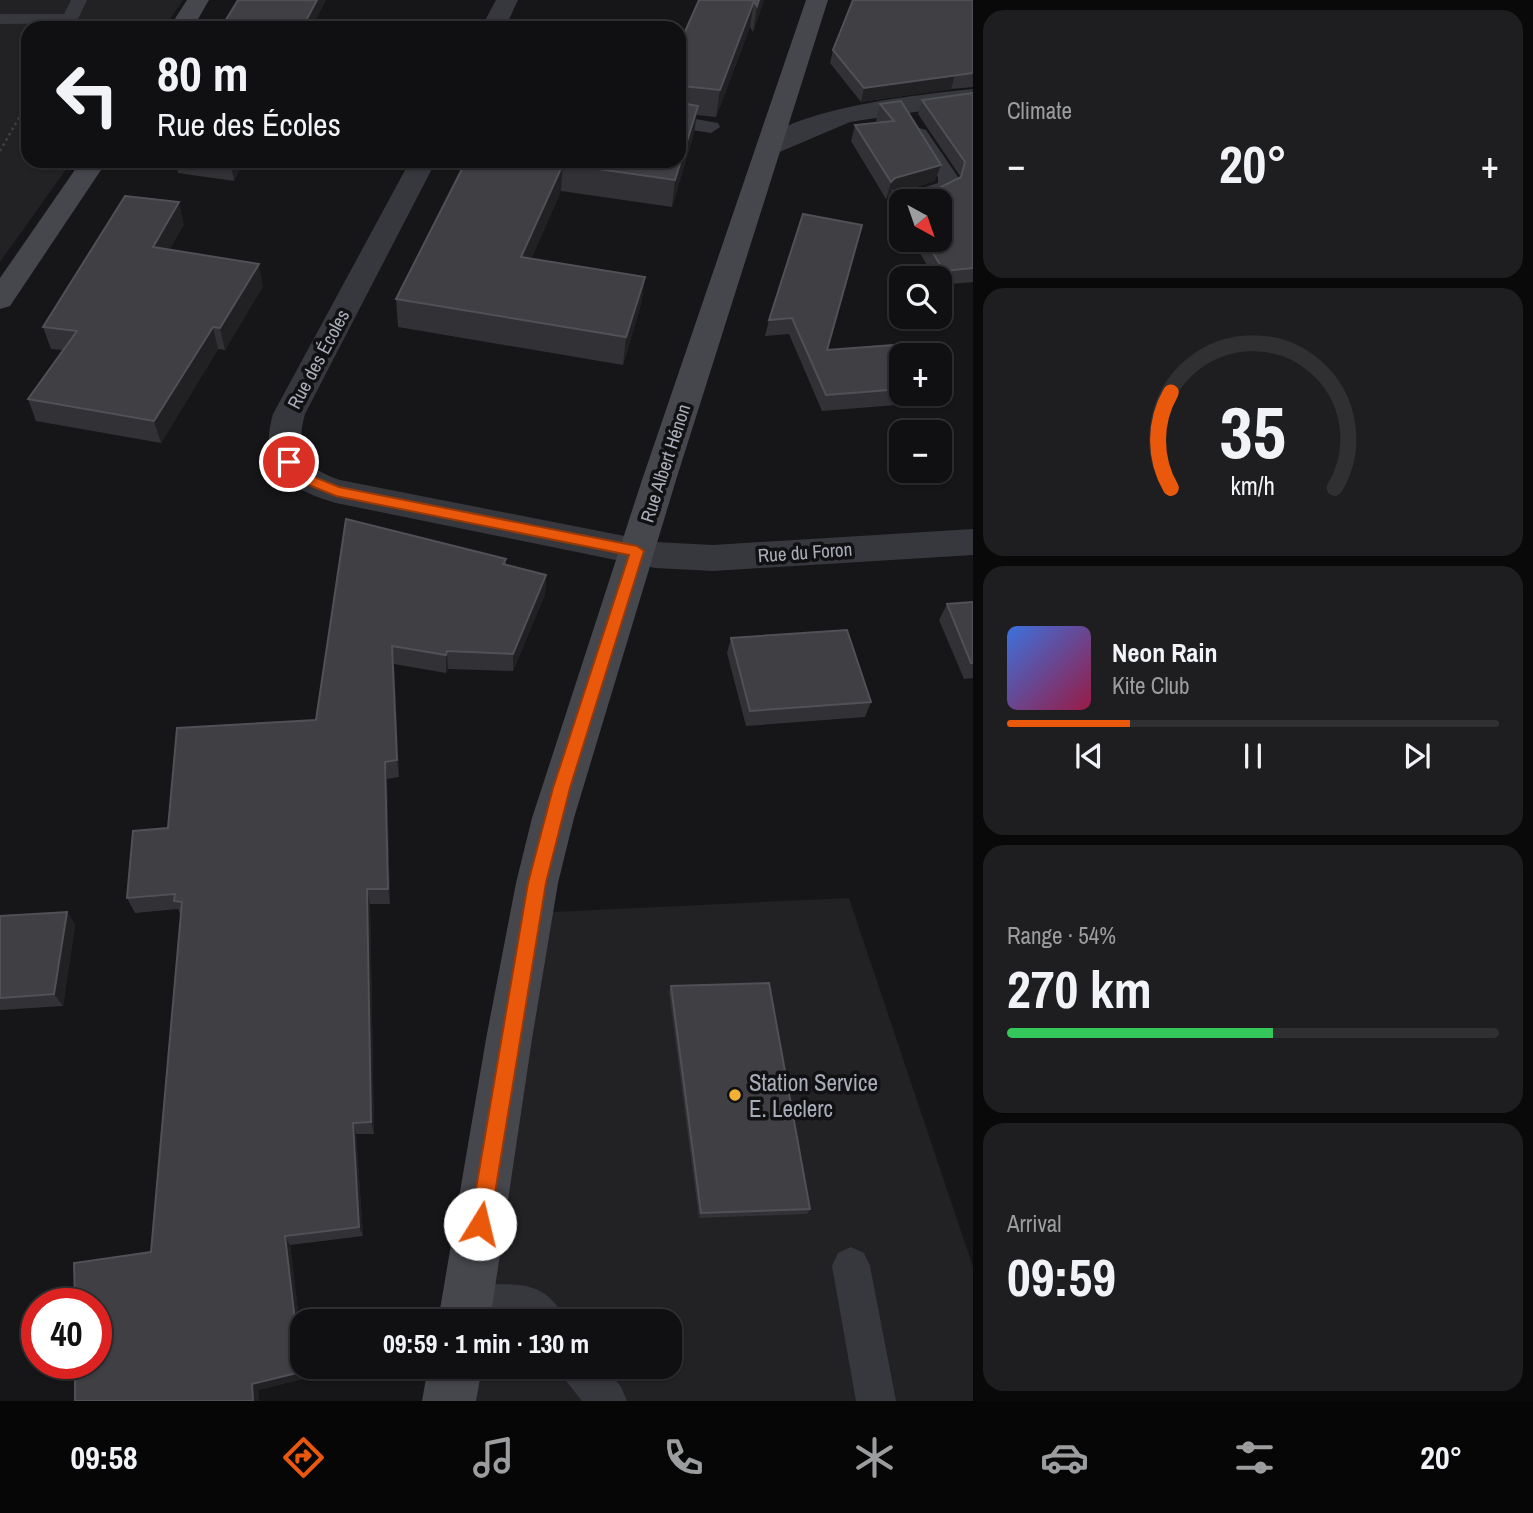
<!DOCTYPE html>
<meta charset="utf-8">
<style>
body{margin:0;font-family:"Archivo Narrow",sans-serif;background:#1e1e20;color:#f1f3f6;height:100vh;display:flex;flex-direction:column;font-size:26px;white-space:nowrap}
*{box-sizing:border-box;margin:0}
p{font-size:23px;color:#9c9d9f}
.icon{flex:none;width:38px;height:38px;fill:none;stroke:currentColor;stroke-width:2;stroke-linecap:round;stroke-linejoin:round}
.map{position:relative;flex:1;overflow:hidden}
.drawer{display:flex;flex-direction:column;gap:10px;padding:10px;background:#09090a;width:560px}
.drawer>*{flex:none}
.banner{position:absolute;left:21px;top:21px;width:665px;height:147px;border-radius:21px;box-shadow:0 2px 5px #0004,0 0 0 2px #303032;background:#101012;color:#f1f3f6;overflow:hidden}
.needle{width:46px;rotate:140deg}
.tools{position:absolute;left:889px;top:189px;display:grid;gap:14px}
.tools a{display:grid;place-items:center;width:63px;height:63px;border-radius:14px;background:#101012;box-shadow:0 2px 5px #0004,0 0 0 2px #303032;font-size:35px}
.speed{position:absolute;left:21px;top:1288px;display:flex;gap:14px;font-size:35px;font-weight:700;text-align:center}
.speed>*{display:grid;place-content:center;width:91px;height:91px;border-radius:50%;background:#101012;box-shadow:0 2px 5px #0004,0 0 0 2px #303032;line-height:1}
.speed .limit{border:10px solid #d22;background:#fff;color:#111}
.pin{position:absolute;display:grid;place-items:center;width:60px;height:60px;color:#fff;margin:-30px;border:4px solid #fff;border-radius:50%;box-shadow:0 2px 7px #0007}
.me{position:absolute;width:77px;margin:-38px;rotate:9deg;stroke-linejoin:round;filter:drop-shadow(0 0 5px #0008)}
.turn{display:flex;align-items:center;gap:24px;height:147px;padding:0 21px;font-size:32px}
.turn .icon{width:91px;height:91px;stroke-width:2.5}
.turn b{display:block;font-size:49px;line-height:60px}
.big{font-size:52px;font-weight:700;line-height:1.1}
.drawer .card{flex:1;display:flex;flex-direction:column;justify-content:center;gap:10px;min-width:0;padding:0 24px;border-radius:21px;background:#1e1e20}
.drawer .dial{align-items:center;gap:0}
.dial svg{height:182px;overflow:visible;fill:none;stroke:#303032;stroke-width:7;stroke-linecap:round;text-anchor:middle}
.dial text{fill:#f1f3f6;stroke:none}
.song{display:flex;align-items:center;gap:21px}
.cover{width:84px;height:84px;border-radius:10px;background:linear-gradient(135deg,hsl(220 70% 55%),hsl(340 70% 35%))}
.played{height:7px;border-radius:4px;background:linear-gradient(90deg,#ea580c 25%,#303032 25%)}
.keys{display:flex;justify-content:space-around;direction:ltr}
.heat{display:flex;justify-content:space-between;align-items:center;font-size:38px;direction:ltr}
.charge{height:10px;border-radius:5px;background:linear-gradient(90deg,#34c759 54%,#303032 0)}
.trip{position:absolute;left:290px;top:1309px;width:392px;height:70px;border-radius:21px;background:#101012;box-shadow:0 2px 5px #0004,0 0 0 2px #303032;font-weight:700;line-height:70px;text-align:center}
.tabs{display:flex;height:112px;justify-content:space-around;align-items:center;background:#060607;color:#9c9d9f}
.tabs .icon{width:49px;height:49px}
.tabs .current{color:#ea580c}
.tabs b{font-size:32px;color:#f1f3f6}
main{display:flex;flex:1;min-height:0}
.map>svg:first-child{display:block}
.built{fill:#222225}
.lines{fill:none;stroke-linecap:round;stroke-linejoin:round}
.path{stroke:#3d3f44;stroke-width:2.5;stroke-dasharray:2.5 3.5;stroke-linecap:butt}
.lane{fill:#37383d;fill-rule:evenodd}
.street{fill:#37383d;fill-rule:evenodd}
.secondary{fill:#45474d;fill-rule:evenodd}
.wall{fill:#323236}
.shaded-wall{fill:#212124}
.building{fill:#3f3f44;stroke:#4f5156;stroke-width:2}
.route{fill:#ea580c;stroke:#983908;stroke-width:2}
.poi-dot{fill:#f2b134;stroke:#111113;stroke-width:2.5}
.labels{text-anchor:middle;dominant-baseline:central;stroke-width:7;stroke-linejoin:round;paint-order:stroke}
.street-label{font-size:19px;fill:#a8adb8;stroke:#111113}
.near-poi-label{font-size:23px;fill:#a8adb8;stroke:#111113;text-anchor:start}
</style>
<main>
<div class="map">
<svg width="973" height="1401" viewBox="0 0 973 1401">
<rect width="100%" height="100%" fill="#161618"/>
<g class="built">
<path d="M 0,0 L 183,0 L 164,28 L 28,28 L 28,161 L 72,161 L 0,262 Z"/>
<path d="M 849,898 L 973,1267 L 973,1401 L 459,1401 L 462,1367 L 670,1367 L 670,1321 L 466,1321 L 532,913 Z"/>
</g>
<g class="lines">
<path class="path" d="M 0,151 L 28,102"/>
<g class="lane">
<path d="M 71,0 L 87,0 L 76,23 L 0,24 L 0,14 L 64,14 Z"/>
<path d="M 679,116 L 718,123 L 720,127 L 711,133 L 679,128 Z"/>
<path d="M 919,128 L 926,130 L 958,177 L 954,190 L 921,201 L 907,201 L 904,197 L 907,193 L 938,183 L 938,177 L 910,134 Z"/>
<path d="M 851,1247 L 864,1253 L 870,1266 L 896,1401 L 856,1401 L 832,1266 L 838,1253 Z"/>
<path d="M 467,1284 C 510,1286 546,1275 565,1321 L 465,1321 L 454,1316 L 448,1303 L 454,1290 Z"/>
<path d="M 561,1367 L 605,1367 L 621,1387 L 627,1401 L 582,1401 L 566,1381 Z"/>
</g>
<g class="street">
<path d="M 496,0 L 518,0 L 505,28 L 481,28 Z"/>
<path d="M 973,89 L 973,103 L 850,122 L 768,157 L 759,155 L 755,149 C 783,108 925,94 973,89 Z"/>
<path d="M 410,161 L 436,161 L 305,414 C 295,452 303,467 340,480 L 655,542 L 713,545 L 973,529 L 973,555 L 713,571 L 655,568 L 336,503 C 288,489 257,469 273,414 Z"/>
</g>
<g class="secondary">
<path d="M 187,0 L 209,0 L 193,28 L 169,28 Z"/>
<path d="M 806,0 L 828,0 L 676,480 L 574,818 L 558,883 L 532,1039 L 490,1321 L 438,1321 L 486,1039 L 516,883 L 532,818 L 642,480 Z"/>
<path d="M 81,161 L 107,161 L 10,306 L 0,309 L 0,278 Z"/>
<path d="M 428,1367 L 482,1367 L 476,1401 L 422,1401 Z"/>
</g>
</g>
<g class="wall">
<path d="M 699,0 L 764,0 L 753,32 L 750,27 L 716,117 L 696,115 L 694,133 L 672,207 L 561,191 L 531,259 L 645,277 L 641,304 L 623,365 L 398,327 L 396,299 L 466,161 L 679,161 L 679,45 Z"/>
<path d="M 973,0 L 973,87 L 951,89 L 861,102 L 830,63 L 833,50 Z"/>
<path d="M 973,93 L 973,282 L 940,285 L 940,278 L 935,278 L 912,240 L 940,240 L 901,201 L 901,223 L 890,206 L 894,193 L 890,194 L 886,199 L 851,141 L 855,125 L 878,123 L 876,121 L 880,104 L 901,101 L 935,181 L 897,193 L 903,196 L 937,189 L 960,178 L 960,176 L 918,114 L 922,100 Z"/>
<path d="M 175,161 L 244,161 L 234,181 L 178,173 Z"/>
<path d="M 803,214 L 827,350 L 901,362 L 901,394 L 912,394 L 909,404 L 822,411 L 789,334 L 765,336 L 769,320 Z"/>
<path d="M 184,224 L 169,250 L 263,286 L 225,350 L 218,349 L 161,443 L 36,421 L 28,399 L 63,350 L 51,349 L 43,327 Z"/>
<path d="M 346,519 L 506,559 L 506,565 L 546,575 L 545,594 L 513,671 L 448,669 L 446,673 L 394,664 L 399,777 L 387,779 L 390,904 L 370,904 L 374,1134 L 356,1134 L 363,1236 L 290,1245 L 306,1378 L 258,1390 L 259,1401 L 75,1401 L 151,1252 L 181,916 L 178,909 L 135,913 L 127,898 L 168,828 L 316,720 Z"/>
<path d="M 973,602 L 973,678 L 964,679 L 939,620 L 947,604 Z"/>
<path d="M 731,638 L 871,702 L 865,717 L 746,726 L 727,653 Z"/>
<path d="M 67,912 L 75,925 L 63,1006 L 0,1010 L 0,916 Z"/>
<path d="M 671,986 L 810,1209 L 807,1214 L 699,1218 L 669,992 Z"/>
</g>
<g class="shaded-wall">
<path d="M 317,0 L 326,0 L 312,28 L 302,28 Z"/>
<path d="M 759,0 L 764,0 L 753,32 L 757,6 Z"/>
<path d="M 754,1 L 750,27 L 716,117 L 720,90 Z"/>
<path d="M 955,75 L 951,89 L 861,102 L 864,88 Z"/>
<path d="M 683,86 L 679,113 L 680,89 Z"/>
<path d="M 698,106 L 694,133 L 672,207 L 675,180 Z"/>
<path d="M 233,161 L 244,161 L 234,181 L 231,165 Z"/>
<path d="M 563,164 L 561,191 L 520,285 L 521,257 Z"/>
<path d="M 941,165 L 935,181 L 895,193 L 894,192 L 894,193 L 890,194 L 886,199 L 891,182 L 895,178 Z"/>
<path d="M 179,202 L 184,224 L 158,269 L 153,247 Z"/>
<path d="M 259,264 L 263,286 L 225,350 L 220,328 Z"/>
<path d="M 645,277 L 641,304 L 623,365 L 626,337 Z"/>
<path d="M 213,327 L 218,349 L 161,443 L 154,421 Z"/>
<path d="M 546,575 L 545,594 L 513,671 L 513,654 Z"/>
<path d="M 392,646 L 394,664 L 399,777 L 397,760 Z"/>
<path d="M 447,651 L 448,669 L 446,673 L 446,655 Z"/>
<path d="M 385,762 L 387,779 L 390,904 L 388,889 Z"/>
<path d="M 367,889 L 370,904 L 374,1134 L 371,1122 Z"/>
<path d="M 67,912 L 75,925 L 63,1006 L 54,994 Z"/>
<path d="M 353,1123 L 356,1134 L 363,1236 L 359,1227 Z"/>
<path d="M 285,1236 L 290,1245 L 303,1349 L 303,1367 L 305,1367 L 306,1378 L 258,1390 L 259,1401 L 253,1401 L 252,1384 Z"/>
</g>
<g class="building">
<path d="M 238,0 L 317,0 L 302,28 L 221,28 Z"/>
<path d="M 699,0 L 759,0 L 757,6 L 754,1 L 720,90 L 683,86 L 680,89 L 681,103 L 698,106 L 675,180 L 563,164 L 521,257 L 645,277 L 626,337 L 396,299 L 466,161 L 679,161 L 679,45 Z"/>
<path d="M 853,0 L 973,0 L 973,73 L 864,88 L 833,50 Z"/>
<path d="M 973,93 L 973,268 L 944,271 L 925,240 L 940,240 L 940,201 L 901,201 L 901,202 L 894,192 L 903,196 L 908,190 L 937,189 L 961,177 L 965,162 L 922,100 Z"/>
<path d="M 901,101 L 941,165 L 895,178 L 891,182 L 855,125 L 894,121 L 880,104 Z"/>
<path d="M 203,161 L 233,161 L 231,165 Z"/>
<path d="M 125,196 L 179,202 L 153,247 L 259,264 L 220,328 L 213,327 L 154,421 L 28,399 L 77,331 L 43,327 Z"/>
<path d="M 803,214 L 862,225 L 827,350 L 893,345 L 901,362 L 901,389 L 826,395 L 792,318 L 769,320 Z"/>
<path d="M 346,519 L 506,559 L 503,564 L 546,575 L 513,654 L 447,651 L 446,655 L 392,646 L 397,760 L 385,762 L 388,889 L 367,889 L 371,1122 L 353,1123 L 359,1227 L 285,1236 L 301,1372 L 252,1384 L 253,1401 L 75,1401 L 75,1363 L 96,1363 L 96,1304 L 75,1304 L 74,1263 L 151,1252 L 182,902 L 174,901 L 175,894 L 127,898 L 133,831 L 168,828 L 177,728 L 316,720 Z"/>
<path d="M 973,602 L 973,663 L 971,663 L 947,604 Z"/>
<path d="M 847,630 L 871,702 L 750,711 L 731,638 Z"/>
<path d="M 67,912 L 54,994 L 0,998 L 0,916 Z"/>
<path d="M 769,983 L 810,1209 L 701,1213 L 671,986 Z"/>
</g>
<path class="route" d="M 289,457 L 314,477 L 339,487 L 637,546 L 644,551 L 570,788 L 546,883 L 490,1224 L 487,1231 L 480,1234 L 473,1231 L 470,1224 L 528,883 L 553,788 L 629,555 L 336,496 L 304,483 L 284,466 L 284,459 Z"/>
<circle class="poi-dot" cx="735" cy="1095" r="7"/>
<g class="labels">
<g class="street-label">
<text transform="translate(318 359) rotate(-62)">Rue des Écoles</text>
<text transform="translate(665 463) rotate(-72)">Rue Albert Hénon</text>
<text transform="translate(805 552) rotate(-4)">Rue du Foron</text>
</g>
<g class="near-poi-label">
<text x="749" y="1082">Station Service<tspan x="749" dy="26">E. Leclerc</tspan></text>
</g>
</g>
</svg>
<div class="tools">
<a><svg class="needle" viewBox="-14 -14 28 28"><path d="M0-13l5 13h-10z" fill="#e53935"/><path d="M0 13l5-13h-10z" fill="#9c9d9f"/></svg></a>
<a><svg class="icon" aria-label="search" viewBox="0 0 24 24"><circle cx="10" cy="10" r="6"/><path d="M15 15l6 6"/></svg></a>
<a>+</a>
<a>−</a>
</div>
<div class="speed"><div class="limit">40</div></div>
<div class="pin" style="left:289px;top:462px;background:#d93025"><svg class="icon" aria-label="arrive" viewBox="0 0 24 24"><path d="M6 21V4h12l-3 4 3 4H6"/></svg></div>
<svg class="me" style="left:480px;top:1224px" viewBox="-20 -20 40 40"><circle r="19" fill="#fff"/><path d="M0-13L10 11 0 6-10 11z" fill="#ea580c"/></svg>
<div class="trip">09:59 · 1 min · 130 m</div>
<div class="banner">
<div class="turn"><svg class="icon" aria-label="left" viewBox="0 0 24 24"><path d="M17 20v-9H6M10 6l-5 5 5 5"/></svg><div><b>80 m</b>Rue des Écoles</div></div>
</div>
</div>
<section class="drawer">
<div class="card"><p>Climate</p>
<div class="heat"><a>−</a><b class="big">20°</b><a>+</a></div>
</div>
<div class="card dial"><svg viewBox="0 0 100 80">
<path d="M14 69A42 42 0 1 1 86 69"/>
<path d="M14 69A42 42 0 0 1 14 27" stroke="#ea580c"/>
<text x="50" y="56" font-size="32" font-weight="700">35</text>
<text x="50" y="72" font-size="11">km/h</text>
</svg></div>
<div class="card">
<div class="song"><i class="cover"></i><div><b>Neon Rain</b><p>Kite Club</p></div></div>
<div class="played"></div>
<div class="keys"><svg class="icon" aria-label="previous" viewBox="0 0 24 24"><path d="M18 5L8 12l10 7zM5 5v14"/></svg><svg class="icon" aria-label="pause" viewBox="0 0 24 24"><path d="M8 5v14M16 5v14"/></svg><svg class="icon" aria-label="next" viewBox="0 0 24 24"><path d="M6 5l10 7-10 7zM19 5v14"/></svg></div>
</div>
<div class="card"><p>Range · 54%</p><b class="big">270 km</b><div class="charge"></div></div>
<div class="card"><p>Arrival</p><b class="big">09:59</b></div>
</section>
</main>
<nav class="tabs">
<b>09:58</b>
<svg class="icon current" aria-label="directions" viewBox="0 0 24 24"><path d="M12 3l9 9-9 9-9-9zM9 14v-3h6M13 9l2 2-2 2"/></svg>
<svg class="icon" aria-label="music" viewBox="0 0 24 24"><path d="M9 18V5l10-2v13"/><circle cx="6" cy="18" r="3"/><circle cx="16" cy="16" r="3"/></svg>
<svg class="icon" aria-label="phone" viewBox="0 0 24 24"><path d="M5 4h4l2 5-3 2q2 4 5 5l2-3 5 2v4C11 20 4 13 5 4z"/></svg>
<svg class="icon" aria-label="climate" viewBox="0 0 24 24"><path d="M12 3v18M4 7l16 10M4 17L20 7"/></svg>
<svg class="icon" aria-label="car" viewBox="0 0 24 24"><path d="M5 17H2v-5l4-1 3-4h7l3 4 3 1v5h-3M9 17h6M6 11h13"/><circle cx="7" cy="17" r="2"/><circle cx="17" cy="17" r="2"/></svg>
<svg class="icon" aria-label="filters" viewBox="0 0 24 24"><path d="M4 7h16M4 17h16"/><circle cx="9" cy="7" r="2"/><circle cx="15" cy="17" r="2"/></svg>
<b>20°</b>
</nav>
